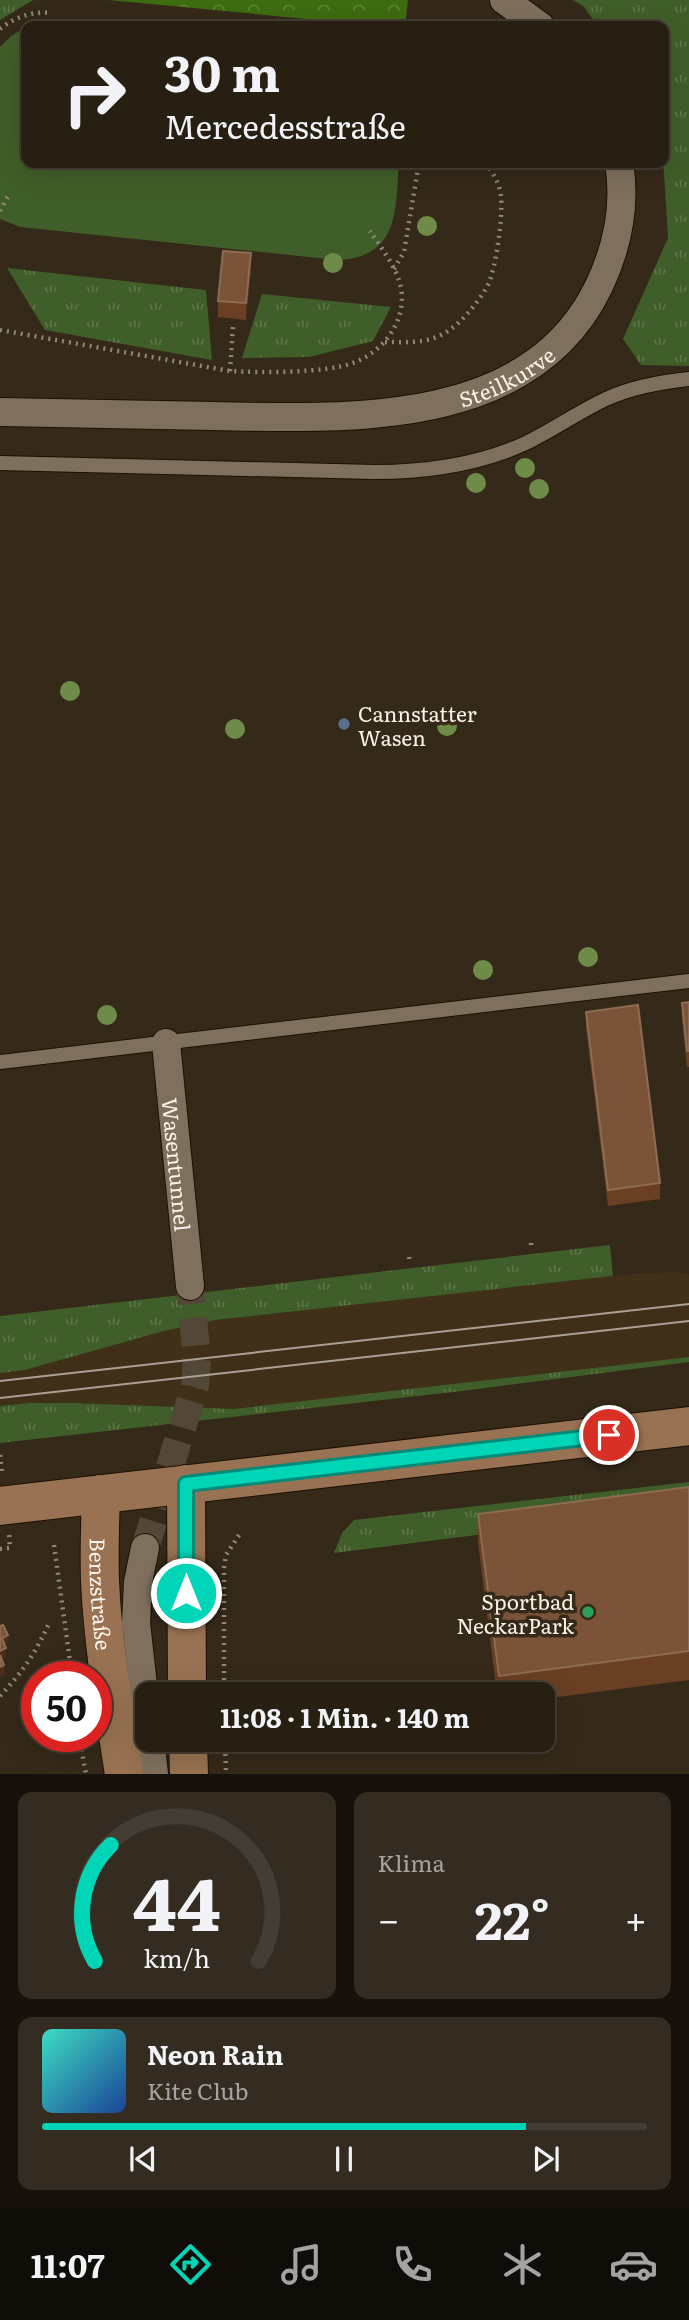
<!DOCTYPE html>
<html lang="de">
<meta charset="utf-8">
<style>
body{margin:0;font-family:Literata,serif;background:#342c21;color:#f1f3f6;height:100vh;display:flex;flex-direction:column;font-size:26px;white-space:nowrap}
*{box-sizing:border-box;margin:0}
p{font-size:23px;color:#a5a2a0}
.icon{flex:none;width:38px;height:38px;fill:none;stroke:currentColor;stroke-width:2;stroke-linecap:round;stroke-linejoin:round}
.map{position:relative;height:1774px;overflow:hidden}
.sheet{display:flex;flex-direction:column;gap:18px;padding:18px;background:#16110a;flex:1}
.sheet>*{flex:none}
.hud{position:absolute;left:21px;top:21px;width:648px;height:147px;border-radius:14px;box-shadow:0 7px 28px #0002,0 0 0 2px #443d33;background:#281f13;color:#f1f3f6;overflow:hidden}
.speed{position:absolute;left:21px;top:1661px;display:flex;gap:14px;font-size:35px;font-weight:700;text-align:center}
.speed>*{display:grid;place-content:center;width:91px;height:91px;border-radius:50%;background:#281f13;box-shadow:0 7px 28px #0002,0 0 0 2px #443d33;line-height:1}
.speed .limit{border:10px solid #d22;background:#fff;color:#111}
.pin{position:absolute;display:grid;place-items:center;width:60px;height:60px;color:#fff;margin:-30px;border:4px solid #fff;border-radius:50%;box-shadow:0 2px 7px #0007}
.me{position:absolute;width:77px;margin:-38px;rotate:0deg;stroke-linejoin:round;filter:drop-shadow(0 0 5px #0008)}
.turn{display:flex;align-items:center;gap:24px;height:147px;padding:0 28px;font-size:32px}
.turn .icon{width:91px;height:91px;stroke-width:2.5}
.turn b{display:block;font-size:49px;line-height:60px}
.big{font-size:52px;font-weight:700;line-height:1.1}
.sheet .widget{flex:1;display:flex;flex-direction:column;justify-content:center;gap:10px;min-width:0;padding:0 24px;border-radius:14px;background:#342c21}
.sheet .dial{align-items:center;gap:0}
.dial svg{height:182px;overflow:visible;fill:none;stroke:#443d33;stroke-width:7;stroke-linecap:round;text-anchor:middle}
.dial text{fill:#f1f3f6;stroke:none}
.song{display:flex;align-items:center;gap:21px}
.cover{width:84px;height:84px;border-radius:10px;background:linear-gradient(135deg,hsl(170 70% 55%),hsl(220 70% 35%))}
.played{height:7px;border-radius:4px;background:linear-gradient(90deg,#00d5b7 80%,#443d33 80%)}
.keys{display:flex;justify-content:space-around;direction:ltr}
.heat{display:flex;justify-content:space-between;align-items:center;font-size:38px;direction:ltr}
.sheet .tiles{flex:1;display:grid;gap:18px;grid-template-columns:1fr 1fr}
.widget:last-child{grid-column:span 2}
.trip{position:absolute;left:135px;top:1682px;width:420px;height:70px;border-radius:14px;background:#281f13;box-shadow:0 7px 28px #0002,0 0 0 2px #443d33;font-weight:700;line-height:70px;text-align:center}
.tabs{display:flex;height:112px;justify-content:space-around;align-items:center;background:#100c08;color:#a5a2a0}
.tabs .icon{width:49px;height:49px}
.tabs .active{color:#00d5b7}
.tabs b{font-size:32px;color:#f1f3f6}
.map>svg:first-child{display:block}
.built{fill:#402f19}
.grass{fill:url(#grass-tufts)}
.forest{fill:url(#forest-crowns)}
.pitch{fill:#405e29}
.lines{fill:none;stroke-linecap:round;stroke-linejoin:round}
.minor-tunnel{stroke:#534738;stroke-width:28;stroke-dasharray:28 14;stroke-linecap:butt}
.service-casing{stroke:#1d1103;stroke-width:16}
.minor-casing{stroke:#1d1103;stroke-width:30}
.secondary-casing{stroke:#1d1103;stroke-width:40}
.path{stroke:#92877a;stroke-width:4.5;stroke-dasharray:2 5;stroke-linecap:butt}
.service{stroke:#7f705e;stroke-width:14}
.minor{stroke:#7f705e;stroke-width:28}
.secondary{stroke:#987252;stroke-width:38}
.tram{stroke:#aba195;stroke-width:2}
.tree{fill:#6e8c48}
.wall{fill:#6a3f23}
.shaded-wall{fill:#4e2e16}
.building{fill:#7a5338;stroke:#8e6c54;stroke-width:2}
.route-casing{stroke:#008a77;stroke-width:18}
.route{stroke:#00d5b7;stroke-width:12}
.service-dot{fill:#5c6f8a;stroke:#352919;stroke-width:2.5}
.leisure-dot{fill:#2e9e5b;stroke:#352919;stroke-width:2.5}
.labels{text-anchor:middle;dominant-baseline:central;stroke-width:7;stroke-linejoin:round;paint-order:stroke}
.street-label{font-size:21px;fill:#fbf2e8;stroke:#352919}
.poi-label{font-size:21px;fill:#fbf2e8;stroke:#352919;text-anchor:start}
</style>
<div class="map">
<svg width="689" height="1774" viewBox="0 0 689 1774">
<defs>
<pattern id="grass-tufts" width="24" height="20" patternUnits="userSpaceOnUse" patternTransform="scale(1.75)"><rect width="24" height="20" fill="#405e29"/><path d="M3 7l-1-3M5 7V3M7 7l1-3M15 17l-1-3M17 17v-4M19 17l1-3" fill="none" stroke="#5c7648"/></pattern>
<pattern id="forest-crowns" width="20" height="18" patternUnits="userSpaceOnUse" patternTransform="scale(1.75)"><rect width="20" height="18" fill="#3e6c11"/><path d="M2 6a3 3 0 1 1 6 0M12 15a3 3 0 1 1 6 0" fill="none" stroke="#5b8134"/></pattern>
</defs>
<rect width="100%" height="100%" fill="#352919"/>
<path class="built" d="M 673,1272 L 689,1274 L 689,1357 L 233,1409 L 74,1403 L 29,1403 L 0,1406 L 0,1373 L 26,1370 L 164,1331 L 215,1320 L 632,1274 Z"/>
<g class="grass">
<path d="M 0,0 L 33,0 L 0,20 Z"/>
<path d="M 573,0 L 689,0 L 689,366 L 641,365 L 623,339 L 668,238 L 663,157 L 663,26 L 598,26 L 583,6 Z"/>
<path d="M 7,268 L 206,290 L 212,360 L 45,330 Z"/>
<path d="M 262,294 L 391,307 L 373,341 L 309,357 L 242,358 Z"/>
<path d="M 610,1245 L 613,1276 L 215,1320 L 164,1331 L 25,1370 L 0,1373 L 0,1316 Z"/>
<path d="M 689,1357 L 689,1362 L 462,1391 L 0,1443 L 0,1406 L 29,1403 L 74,1403 L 233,1409 Z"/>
<path d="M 689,1482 L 689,1508 L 334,1553 L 342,1533 L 354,1520 Z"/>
</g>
<path class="forest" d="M 109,0 L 408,0 L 405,26 L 380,26 Z"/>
<path class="pitch" d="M 26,27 L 26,163 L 399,163 C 395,210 400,257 338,260 L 20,227 L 0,219 L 0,47 L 11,36 Z"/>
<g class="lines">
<path class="minor-tunnel" d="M 145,1548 L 195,1386 L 197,1359 L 190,1286"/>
<g class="service-casing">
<g id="service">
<path d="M 0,463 L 374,472 C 426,472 478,465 526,443 C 553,430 578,412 606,399 C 632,387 660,382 689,379"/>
<path d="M 0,1062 L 689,981"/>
</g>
</g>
<g class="minor-casing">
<g id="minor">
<path d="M 504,0 L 540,26"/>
<path id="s1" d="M 0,412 C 71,413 141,415 212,416 C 346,418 530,430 599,286 C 617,248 626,205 619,163"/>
<path id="s2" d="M 166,1043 L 190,1286"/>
<path d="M 145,1548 L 138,1582 L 136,1623 L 147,1721"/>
<path d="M 150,1740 L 154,1774"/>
</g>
</g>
<g class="secondary-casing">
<g id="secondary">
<path d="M 186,1484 L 187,1694"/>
<path id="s3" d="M 101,1494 C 100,1523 99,1552 100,1581 C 103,1646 114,1710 124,1774"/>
<path d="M 0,1506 L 689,1426"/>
<path d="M 188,1740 L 189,1774"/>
</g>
</g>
<g class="path">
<path d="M 0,29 C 15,17 32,11 52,13"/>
<path d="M 0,211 L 8,196"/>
<path d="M 394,269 L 404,252 L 419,163"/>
<path d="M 0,330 L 230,371 C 260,373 326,373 353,363 C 383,352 407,321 401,288 C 397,267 381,248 370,231"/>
<path d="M 385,342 C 404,342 425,344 443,334 C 461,324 476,305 487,287 C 496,270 503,217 501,197 C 500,184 493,173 486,163"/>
<path d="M 230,371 L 233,326"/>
<path d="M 531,1243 L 531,1249"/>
<path d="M 409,1257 L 410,1263"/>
<path d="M 0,1455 L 2,1473"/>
<path d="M 54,1545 L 72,1676"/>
<path d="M 0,1549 L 10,1548 L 9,1534"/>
<path d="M 224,1694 L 224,1568 L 226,1555 L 239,1535"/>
<path d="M 0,1696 C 21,1674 37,1651 49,1623"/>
<path d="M 79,1736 L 86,1774"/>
<path d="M 225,1740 L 226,1774"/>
</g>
<use href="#service" class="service"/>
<use href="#minor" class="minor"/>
<use href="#secondary" class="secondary"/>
<g class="tram">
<path d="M 0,1381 L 689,1304"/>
<path d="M 0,1398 L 689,1321"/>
</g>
</g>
<g class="tree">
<circle cx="427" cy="226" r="10"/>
<circle cx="333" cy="263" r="10"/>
<circle cx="525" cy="468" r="10"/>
<circle cx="476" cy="483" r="10"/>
<circle cx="539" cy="489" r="10"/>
<circle cx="70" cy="691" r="10"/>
<circle cx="447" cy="726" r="10"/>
<circle cx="235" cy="729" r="10"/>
<circle cx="588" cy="957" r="10"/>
<circle cx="483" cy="970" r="10"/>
<circle cx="107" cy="1015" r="10"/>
</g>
<g class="wall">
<path d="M 251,270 L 246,320 L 218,317 L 218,301 Z"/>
<path d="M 689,1002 L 689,1067 L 687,1067 L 682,1019 L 682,1003 Z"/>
<path d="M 586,1012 L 660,1183 L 660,1199 L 608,1206 L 586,1028 Z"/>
<path d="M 689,1487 L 689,1680 L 542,1699 L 542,1694 L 497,1694 L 478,1543 L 478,1514 Z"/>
</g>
<g class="shaded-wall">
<path d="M 251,253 L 251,270 L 246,320 L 246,303 Z"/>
<path d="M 8,1635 L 8,1643 L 2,1646 L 2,1638 Z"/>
<path d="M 6,1648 L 6,1657 L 0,1660 L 0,1651 Z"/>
<path d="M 4,1665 L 4,1674 L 0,1676 L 0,1667 Z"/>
</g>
<g class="building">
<path d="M 223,251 L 251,253 L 246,303 L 218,301 Z"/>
<path d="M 689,1002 L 689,1051 L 687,1051 L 682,1003 Z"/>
<path d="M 638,1005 L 660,1183 L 608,1190 L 586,1012 Z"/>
<path d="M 689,1487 L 689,1651 L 499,1676 L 478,1514 Z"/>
<path d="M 3,1625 L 8,1635 L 2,1638 L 6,1648 L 0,1651 L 0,1626 Z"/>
<path d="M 0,1655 L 4,1665 L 0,1667 Z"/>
</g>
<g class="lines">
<g class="route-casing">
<path id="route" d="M 186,1593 L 186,1484 L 609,1435"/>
</g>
<use href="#route" class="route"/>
</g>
<circle class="service-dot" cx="344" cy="724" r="7"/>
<circle class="leisure-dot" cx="588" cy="1612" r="7"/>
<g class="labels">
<g class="street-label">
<text stroke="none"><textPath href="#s1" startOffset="513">Steilkurve</textPath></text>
<text stroke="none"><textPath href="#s2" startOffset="122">Wasentunnel</textPath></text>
<text stroke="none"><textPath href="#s3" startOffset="100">Benzstraße</textPath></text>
</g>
<g class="poi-label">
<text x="358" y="712">Cannstatter<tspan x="358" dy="24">Wasen</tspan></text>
<text x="574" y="1600" text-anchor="end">Sportbad<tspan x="574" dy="24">NeckarPark</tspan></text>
</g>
</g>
</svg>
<div class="speed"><div class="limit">50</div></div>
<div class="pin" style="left:609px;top:1435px;background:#d93025"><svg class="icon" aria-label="arrive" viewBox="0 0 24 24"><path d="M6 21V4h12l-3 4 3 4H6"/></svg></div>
<svg class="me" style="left:186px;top:1593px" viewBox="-20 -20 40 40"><circle r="17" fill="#00d5b7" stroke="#fff" stroke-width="3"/><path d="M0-11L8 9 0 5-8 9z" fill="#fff"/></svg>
<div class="trip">11:08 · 1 Min. · 140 m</div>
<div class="hud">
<div class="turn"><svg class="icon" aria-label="right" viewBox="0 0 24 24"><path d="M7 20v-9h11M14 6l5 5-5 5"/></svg><div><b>30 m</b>Mercedesstraße</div></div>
</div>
</div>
<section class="sheet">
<div class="tiles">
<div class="widget dial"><svg viewBox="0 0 100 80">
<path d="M14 69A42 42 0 1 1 86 69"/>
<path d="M14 69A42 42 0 0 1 21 18" stroke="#00d5b7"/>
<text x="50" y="56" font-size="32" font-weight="700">44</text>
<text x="50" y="72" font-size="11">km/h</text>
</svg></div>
<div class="widget"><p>Klima</p>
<div class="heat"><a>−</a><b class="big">22°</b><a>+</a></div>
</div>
<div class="widget">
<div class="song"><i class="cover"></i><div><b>Neon Rain</b><p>Kite Club</p></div></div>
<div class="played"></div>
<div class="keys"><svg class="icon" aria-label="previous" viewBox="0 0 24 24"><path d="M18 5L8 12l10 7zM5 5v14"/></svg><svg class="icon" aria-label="pause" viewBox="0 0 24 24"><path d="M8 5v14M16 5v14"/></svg><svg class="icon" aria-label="next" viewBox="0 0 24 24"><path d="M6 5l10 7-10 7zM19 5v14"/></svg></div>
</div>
</div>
</section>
<nav class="tabs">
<b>11:07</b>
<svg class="icon active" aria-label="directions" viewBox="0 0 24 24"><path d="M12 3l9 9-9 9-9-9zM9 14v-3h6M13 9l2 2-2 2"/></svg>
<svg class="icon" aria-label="music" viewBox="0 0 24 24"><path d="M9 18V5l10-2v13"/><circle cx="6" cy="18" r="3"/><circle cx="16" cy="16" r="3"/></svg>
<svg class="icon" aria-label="phone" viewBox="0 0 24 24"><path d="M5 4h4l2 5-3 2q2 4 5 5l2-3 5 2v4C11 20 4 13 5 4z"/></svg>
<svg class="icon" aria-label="climate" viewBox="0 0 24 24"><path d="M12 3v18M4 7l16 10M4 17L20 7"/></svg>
<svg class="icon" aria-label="car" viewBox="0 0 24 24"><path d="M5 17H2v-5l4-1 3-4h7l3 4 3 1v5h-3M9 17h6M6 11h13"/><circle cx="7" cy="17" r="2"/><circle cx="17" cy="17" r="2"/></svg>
</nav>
